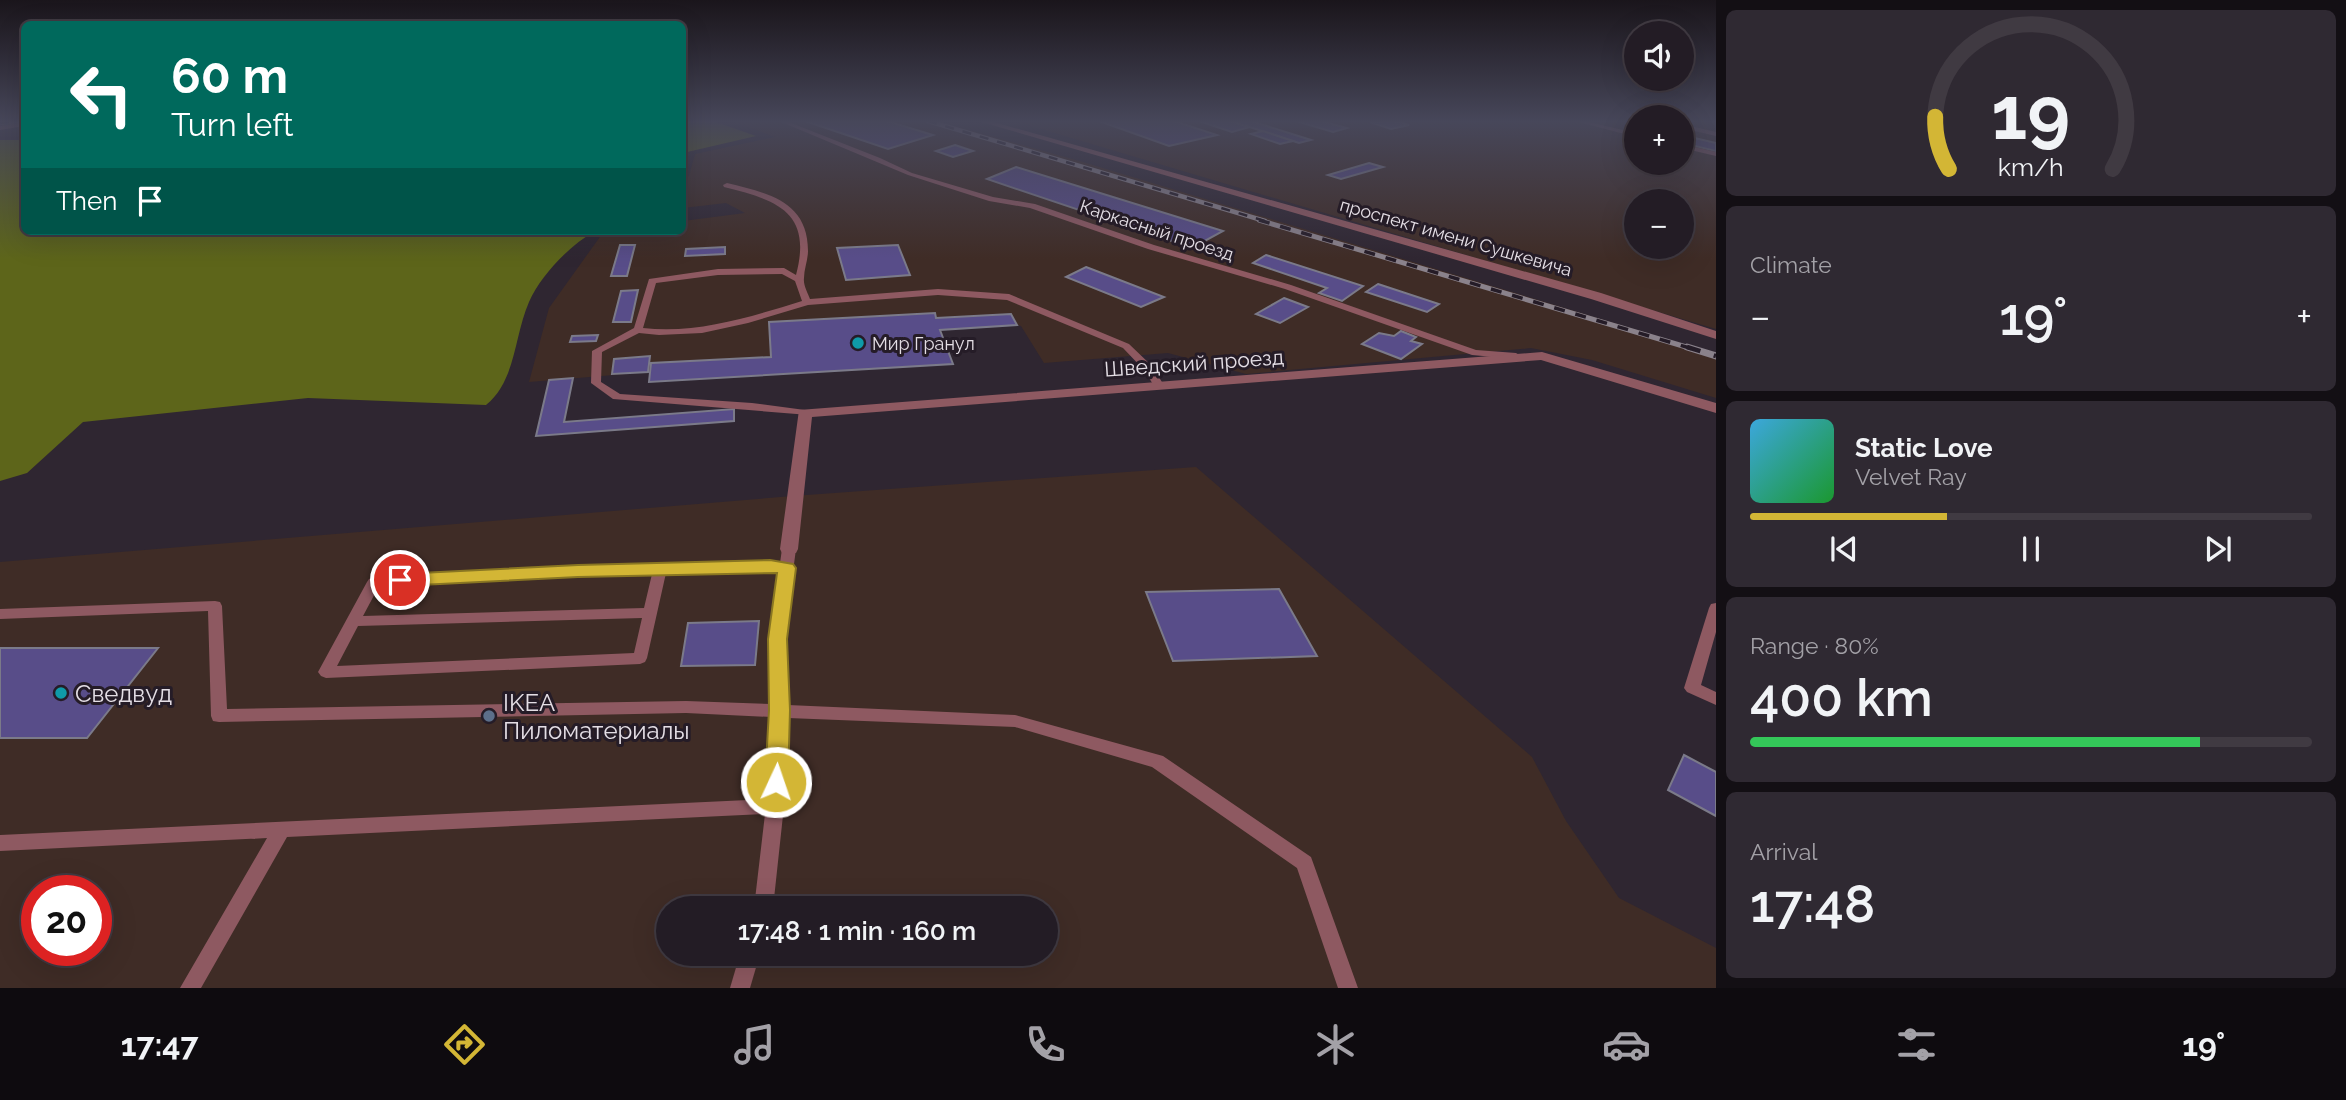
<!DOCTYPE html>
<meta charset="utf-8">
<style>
body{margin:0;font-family:Raleway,sans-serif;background:#2f2932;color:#f1f3f6;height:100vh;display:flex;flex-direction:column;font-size:26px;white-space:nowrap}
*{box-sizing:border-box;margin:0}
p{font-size:23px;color:#a3a1a7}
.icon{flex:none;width:38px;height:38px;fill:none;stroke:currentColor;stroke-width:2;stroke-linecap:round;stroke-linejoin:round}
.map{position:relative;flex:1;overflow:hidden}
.sheet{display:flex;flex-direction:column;gap:10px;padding:10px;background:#130f14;width:630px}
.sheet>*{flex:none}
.top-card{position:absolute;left:21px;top:21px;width:665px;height:214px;border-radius:10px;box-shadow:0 7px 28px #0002,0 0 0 2px #403a42;background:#00695c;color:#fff;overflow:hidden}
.tools{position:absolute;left:1624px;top:21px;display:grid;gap:14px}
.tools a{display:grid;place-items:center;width:70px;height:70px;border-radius:50%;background:#231c25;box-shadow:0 7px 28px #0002,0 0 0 2px #403a42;font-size:35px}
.speed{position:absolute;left:21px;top:875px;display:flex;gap:14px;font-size:35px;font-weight:700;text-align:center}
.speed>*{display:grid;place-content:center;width:91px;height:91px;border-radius:50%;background:#231c25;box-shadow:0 7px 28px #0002,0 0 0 2px #403a42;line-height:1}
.speed .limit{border:10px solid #d22;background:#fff;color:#111}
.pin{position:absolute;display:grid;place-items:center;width:60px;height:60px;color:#fff;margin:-30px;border:4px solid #fff;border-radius:50%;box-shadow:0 2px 7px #0007}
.me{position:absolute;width:77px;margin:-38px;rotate:3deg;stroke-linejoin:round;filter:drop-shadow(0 0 5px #0008)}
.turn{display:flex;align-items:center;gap:24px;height:147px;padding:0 35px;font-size:32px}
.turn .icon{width:91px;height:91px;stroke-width:2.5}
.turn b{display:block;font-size:49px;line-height:60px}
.then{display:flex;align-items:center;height:66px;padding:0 35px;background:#0003;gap:14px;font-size:26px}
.big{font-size:52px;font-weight:600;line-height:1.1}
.sheet .widget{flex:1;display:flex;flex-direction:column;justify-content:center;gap:10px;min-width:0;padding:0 24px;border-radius:10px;background:#2f2932}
.sheet .dial{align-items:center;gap:0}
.dial svg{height:182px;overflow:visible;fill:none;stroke:#403a42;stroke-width:7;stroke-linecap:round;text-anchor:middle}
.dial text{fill:#f1f3f6;stroke:none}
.song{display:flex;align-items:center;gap:21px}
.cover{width:84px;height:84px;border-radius:10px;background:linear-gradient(135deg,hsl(200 70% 55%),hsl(130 70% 35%))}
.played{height:7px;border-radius:4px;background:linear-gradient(90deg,#d3b635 35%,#403a42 35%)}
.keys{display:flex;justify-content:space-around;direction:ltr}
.heat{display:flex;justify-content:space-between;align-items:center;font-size:38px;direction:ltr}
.charge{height:10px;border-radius:5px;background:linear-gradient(90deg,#34c759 80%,#403a42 0)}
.trip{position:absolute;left:656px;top:896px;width:402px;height:70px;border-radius:35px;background:#231c25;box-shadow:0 7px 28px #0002,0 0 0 2px #403a42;font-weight:600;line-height:70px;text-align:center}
.tabs{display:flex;height:112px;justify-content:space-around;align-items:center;background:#0e0b0f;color:#a3a1a7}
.tabs .icon{width:49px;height:49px}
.tabs .on{color:#d3b635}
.tabs b{font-size:32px;color:#f1f3f6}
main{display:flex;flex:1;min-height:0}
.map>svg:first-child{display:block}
.industrial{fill:#3f2c26;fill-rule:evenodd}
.forest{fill:#5d651a}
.building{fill:#584d89;stroke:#7b7a89;stroke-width:2}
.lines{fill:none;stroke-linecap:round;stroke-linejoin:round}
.lane{fill:#8e5961;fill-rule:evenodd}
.street{fill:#8e5961;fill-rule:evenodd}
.rail-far2-casing{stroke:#8a828b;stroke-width:4.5}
.rail-far1-casing{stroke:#8a828b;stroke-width:5}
.rail-casing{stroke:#8a828b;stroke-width:7}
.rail-far2{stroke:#251c27;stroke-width:2.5;stroke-dasharray:9;stroke-linecap:butt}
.rail-far1{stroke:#251c27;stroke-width:3.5;stroke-dasharray:11;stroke-linecap:butt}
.rail{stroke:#251c27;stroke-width:4.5;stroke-dasharray:14;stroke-linecap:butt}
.route{fill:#d3b635;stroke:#897622;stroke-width:2}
.culture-dot{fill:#0f9aa8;stroke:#251c27;stroke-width:2.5}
.service-dot{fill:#5c6f8a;stroke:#251c27;stroke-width:2.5}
.labels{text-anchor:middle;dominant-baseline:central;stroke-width:6;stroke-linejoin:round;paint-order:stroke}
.far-street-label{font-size:18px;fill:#e4dee5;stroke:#251c27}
.far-poi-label{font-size:18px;fill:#e4dee5;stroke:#251c27;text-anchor:start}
.street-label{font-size:21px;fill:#e4dee5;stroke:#251c27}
.near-poi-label{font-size:24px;fill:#e4dee5;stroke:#251c27;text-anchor:start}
</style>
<main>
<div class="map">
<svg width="1716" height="988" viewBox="0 0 1716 988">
<rect width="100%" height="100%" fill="#2f2631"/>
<g class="industrial">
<path d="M 732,121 L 936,121 L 1083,162 L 1716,354 L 1716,398 L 1592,360 L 1531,348 L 1246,374 L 1168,353 L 1044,363 L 1021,326 L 1017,325 L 941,330 L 953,364 L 649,382 L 650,372 L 529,382 L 549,308 L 602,234 L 682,231 L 683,221 L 745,213 L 726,203 L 683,208 L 683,178 L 689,176 L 695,154 L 775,137 Z"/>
<path d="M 1014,121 L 1636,121 L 1636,163 L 1682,163 L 1682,121 L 1716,121 L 1716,329 ZM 1636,201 L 1682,201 L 1682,247 L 1636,247 Z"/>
<path d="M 1196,467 L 1532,757 L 1566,821 L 1619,898 L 1716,948 L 1716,988 L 0,988 L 0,562 L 793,496 ZM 37,891 L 96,891 L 96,950 L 37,950 ZM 668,908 L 1046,908 L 1046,954 L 668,954 Z"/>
</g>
<g class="forest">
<path d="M 683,121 L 713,121 L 756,136 L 683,153 Z"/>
<path d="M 0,140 L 24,140 L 24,231 L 595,231 C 569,246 541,275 529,302 C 514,336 516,381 486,405 L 308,398 L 83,422 L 27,473 L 0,481 Z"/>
</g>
<g class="building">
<path d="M 805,121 L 887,121 L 933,135 L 888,149 Z"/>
<path d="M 1099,121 L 1174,121 L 1217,135 L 1169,146 Z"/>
<path d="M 1199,121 L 1230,121 L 1250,127 L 1232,132 Z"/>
<path d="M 1231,121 L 1251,121 L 1311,140 L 1299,143 Z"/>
<path d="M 1296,121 L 1321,121 L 1347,128 L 1333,132 Z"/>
<path d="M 1383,121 L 1395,121 L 1409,125 L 1391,129 L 1373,123 Z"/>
<path d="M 1263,131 L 1293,141 L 1280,144 L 1251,134 Z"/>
<path d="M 1682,135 L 1716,143 L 1716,151 L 1682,143 Z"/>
<path d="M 955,145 L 973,151 L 953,157 L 936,151 Z"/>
<path d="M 1369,163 L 1383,167 L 1341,179 L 1328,175 Z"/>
<path d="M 1016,167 L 1223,231 L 1192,248 L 987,179 Z"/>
<path d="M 620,245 L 635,245 L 627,276 L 611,276 Z"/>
<path d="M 898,245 L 910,275 L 846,280 L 837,248 Z"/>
<path d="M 725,247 L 725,254 L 685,256 L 686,249 Z"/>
<path d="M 1266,255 L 1363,286 L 1342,301 L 1319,293 L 1327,288 L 1253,263 Z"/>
<path d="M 1086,267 L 1164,297 L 1141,307 L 1066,277 Z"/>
<path d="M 1378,284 L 1439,304 L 1427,312 L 1366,292 Z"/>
<path d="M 638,290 L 631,322 L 613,322 L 621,291 Z"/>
<path d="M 1284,298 L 1308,307 L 1280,323 L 1256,314 Z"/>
<path d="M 935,313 L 936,318 L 1011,314 L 1017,325 L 940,330 L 953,364 L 649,382 L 651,363 L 771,357 L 769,322 Z"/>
<path d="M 1401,331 L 1416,337 L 1411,341 L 1422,344 L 1401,359 L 1362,344 L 1379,333 L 1394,336 Z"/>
<path d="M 598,335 L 596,341 L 570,342 L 572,336 Z"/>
<path d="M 650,356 L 648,372 L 612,374 L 614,359 Z"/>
<path d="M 573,378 L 564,422 L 734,409 L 734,421 L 536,436 L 549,380 Z"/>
<path d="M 1279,589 L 1317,656 L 1173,661 L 1146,592 Z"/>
<path d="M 759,621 L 755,665 L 681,666 L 688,623 Z"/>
<path d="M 0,648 L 158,648 L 87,738 L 0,738 Z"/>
<path d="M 1684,755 L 1716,772 L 1716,816 L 1668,790 Z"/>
</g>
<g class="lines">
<g class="lane">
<path d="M 779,121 L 786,121 L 880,158 L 912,173 L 993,197 L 1035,204 L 1154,245 L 1291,285 L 1476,350 L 1516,353 L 1521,356 L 1516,359 L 1472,355 L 1285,289 L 1148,249 L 1030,208 L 989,201 L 908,175 Z"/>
<path d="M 1575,121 L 1584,121 L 1636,133 L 1636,137 Z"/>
<path d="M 24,122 L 24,126 L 0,130 L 0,126 Z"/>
<path d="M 1682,124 L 1716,132 L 1716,136 L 1682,128 Z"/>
<path d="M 1682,144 L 1716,152 L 1716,156 L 1682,148 Z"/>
<path d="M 727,183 C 766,193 808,200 808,251 C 808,260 804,269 804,278 C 803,285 808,293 810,299 L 938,289 L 1009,294 L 1129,344 L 1152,366 L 1165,387 L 1164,389 L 1156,389 L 1144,370 L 1123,348 L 1007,300 L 938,295 L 808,305 L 748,323 L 702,333 L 659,335 L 639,333 L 602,352 L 601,382 L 620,394 L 752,403 L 805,410 L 809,411 L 810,413 L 809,415 L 613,399 L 591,383 L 592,351 L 634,328 L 649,279 L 718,269 L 784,268 L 796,275 C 813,211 776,200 724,187 L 723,185 ZM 782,274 L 795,281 L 802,301 C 750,317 698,334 643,328 L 656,283 L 718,275 Z"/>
<path d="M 789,545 L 796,549 L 784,639 L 788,705 L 1015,715 L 1163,756 L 1311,857 L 1358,988 L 1338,988 L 1297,868 L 1152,767 L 1015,727 L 788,718 L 784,806 L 773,908 L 754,908 L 765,814 L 287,837 L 201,988 L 180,988 L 267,838 L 0,851 L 0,835 L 767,799 L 772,717 L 686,713 L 219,722 L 213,721 L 211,716 L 208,611 L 0,619 L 0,609 L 215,601 L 220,602 L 222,606 L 227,709 L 686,701 L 772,704 L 770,639 L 779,572 L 770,571 L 666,573 L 647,658 L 645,662 L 640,664 L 326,678 L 321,676 L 318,672 L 367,582 L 369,579 L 374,577 L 578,566 L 780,563 L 782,549 ZM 652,574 L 644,608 L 363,616 L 379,586 ZM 642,618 L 634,653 L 337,666 L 358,626 Z"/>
<path d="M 1716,603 L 1716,632 L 1701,685 L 1716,692 L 1716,705 L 1687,692 L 1684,688 L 1709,608 L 1711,604 Z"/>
<path d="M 740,954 L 760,954 L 750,988 L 730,988 Z"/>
</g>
<g class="street">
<path d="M 978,121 L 990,121 L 1601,293 L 1716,331 L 1716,339 L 1591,299 Z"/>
<path d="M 1542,352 L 1716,403 L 1716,413 L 1541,360 L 812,417 L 798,549 L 796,553 L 782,553 L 780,549 L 799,410 Z"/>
</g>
<g class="rail-far2-casing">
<g id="rail-far2">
<path d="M 928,121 L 1265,221"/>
<path d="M 0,123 L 17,121"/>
</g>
</g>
<g class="rail-far1-casing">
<path id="rail-far1" d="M 1259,220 L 1693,349"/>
</g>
<g class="rail-casing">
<path id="rail" d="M 1687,347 L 1716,356"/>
</g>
<use href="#rail-far2" class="rail-far2"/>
<use href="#rail-far1" class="rail-far1"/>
<use href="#rail" class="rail"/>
</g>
<linearGradient id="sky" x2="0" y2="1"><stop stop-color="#1a151b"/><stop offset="0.47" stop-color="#47475a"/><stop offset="1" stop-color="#47475a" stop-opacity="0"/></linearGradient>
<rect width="1716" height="259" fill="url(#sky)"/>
<path class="route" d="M 770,560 L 793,564 L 796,568 L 787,639 L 790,710 L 788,782 L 784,789 L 776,792 L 769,789 L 765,782 L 769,710 L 768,639 L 777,573 L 578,577 L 400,586 L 391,580 L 400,574 L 578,565 Z"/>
<g class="culture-dot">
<circle cx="858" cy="343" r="7"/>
<circle cx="61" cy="693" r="7"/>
</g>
<circle class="service-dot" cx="489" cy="716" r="7"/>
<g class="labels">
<g class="far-street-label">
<text transform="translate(1157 230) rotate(18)">Каркасный проезд</text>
<text transform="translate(1456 237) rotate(16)">проспект имени Сушкевича</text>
</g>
<g class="far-poi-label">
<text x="872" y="343">Мир Гранул</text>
</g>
<g class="street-label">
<text transform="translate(1194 363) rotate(-4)">Шведский проезд</text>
</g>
<g class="near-poi-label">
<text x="75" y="693">Сведвуд</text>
<text x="503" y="702">IKEA<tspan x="503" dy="28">Пиломатериалы</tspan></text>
</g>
</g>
</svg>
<div class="tools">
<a><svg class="icon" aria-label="sound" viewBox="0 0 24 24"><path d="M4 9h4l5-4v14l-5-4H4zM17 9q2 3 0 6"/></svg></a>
<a>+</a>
<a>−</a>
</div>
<div class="speed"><div class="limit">20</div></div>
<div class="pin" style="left:400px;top:580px;background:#d93025"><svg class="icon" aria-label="arrive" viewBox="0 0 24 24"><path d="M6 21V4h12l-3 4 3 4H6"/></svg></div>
<svg class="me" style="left:776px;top:782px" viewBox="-20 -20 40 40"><circle r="17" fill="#d3b635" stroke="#fff" stroke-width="3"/><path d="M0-11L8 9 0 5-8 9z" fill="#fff"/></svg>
<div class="trip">17:48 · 1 min · 160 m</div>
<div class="top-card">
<div class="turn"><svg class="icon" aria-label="left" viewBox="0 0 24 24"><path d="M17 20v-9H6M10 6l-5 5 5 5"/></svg><div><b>60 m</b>Turn left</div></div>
<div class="then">Then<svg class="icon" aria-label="arrive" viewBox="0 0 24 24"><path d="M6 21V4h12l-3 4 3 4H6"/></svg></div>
</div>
</div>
<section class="sheet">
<div class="widget dial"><svg viewBox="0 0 100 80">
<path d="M14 69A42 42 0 1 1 86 69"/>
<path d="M14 69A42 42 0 0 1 8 46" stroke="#d3b635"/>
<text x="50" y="56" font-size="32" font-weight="700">19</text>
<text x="50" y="72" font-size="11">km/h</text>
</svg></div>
<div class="widget"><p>Climate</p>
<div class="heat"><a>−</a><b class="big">19°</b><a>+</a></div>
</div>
<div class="widget">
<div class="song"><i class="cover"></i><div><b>Static Love</b><p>Velvet Ray</p></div></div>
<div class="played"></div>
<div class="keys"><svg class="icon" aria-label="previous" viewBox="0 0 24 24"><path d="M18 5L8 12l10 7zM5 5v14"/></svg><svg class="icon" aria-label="pause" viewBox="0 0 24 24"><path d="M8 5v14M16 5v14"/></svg><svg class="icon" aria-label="next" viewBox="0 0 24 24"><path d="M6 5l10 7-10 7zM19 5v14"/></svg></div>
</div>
<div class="widget"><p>Range · 80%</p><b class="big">400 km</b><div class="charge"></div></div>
<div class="widget"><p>Arrival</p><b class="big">17:48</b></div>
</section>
</main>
<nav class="tabs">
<b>17:47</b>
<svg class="icon on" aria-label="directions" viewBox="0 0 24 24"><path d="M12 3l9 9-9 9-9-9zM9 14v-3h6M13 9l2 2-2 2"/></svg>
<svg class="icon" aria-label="music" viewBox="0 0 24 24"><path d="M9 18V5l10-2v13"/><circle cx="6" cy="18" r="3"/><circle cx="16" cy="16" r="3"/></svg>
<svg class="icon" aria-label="phone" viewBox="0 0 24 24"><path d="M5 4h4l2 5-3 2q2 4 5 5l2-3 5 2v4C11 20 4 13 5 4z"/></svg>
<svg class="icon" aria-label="climate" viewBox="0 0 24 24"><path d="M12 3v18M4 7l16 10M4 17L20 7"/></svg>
<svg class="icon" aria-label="car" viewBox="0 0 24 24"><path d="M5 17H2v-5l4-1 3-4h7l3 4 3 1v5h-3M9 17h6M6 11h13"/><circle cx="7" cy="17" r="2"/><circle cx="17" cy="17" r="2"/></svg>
<svg class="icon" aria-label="filters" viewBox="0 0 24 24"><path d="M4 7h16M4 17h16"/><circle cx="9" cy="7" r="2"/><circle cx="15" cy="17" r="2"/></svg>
<b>19°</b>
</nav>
